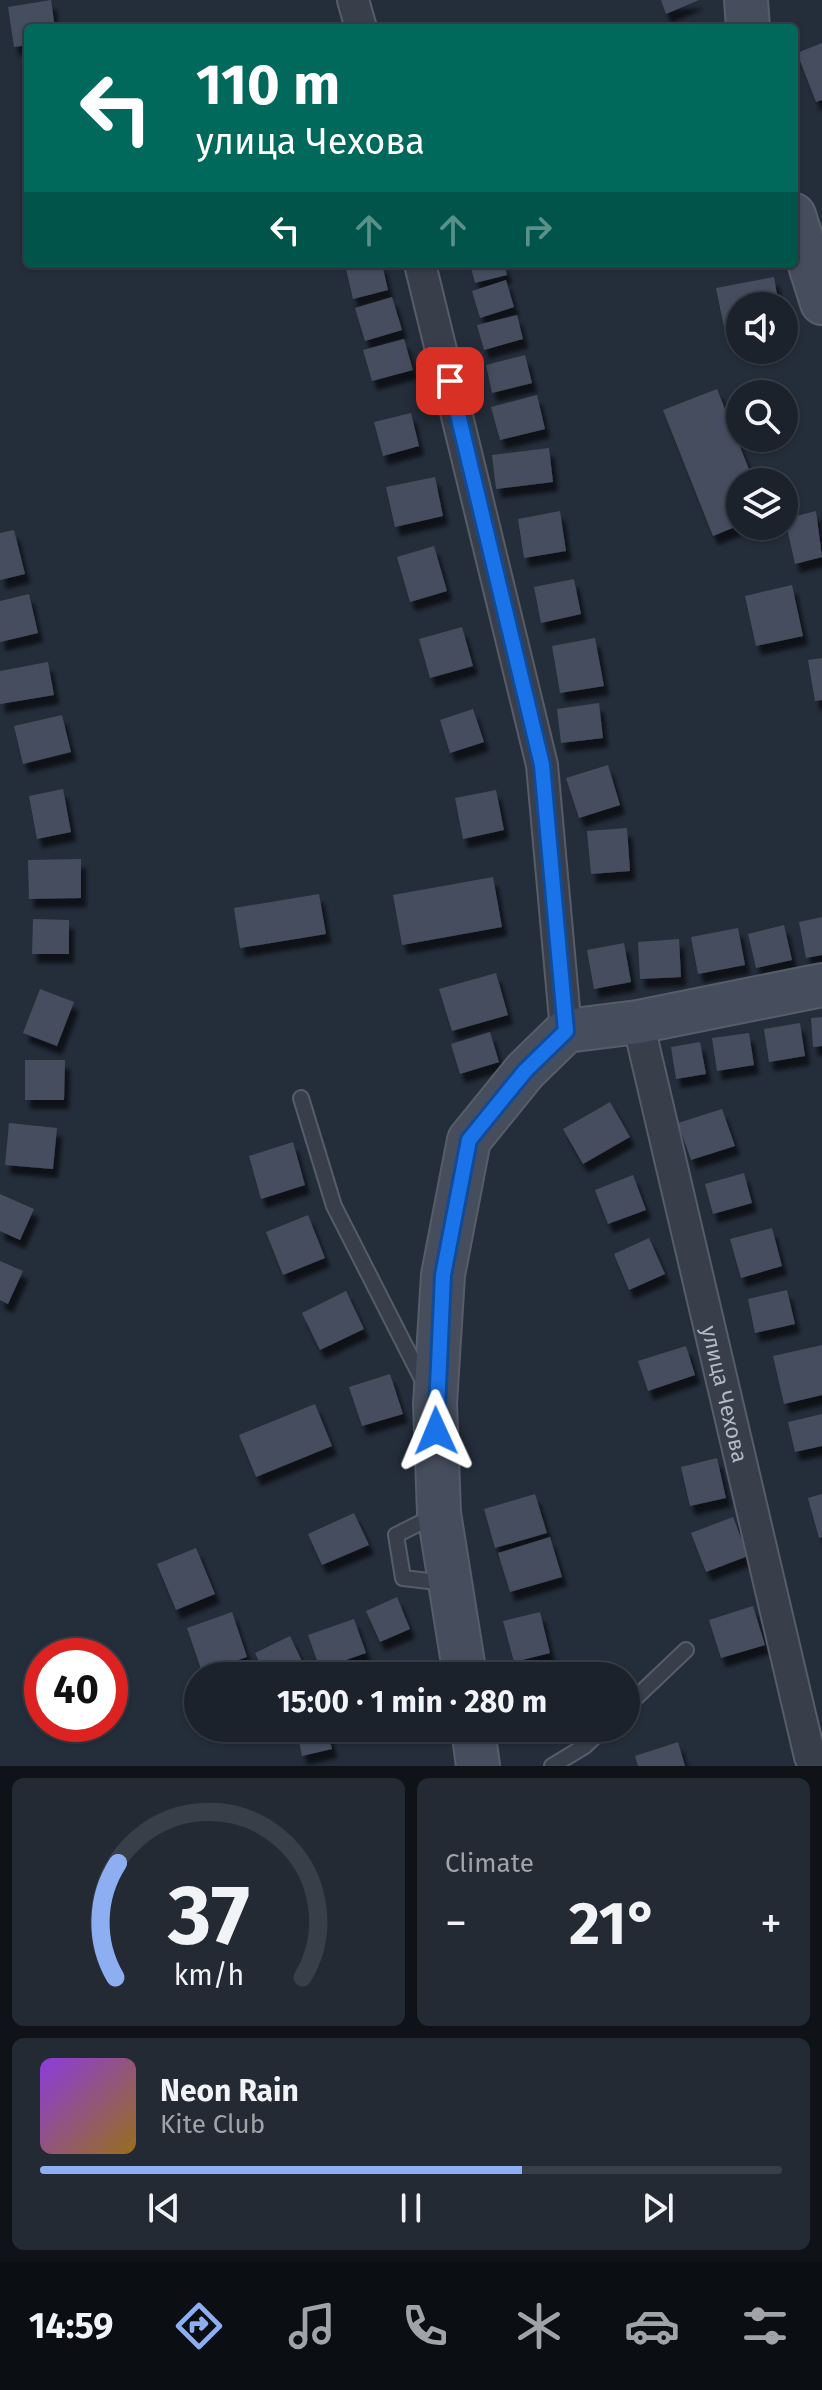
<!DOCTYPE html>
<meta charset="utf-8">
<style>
body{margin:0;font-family:"Fira Sans",sans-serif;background:#242a34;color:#f1f3f6;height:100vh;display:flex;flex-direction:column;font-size:30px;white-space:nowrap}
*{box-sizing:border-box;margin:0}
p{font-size:26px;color:#a0a4a9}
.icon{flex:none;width:44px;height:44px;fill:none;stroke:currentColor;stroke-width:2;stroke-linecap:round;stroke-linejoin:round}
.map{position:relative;height:1766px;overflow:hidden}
.details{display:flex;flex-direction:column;gap:12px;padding:12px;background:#0f1318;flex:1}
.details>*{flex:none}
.hud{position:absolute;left:24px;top:24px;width:774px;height:244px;border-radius:8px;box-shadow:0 2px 6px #0004,0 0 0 2px #393f48;background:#00695c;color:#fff;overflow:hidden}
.fabs{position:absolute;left:726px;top:292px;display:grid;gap:16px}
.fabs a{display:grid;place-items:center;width:72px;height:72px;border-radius:50%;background:#1b222c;box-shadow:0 2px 6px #0004,0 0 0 2px #393f48;font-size:40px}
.speed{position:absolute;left:24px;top:1638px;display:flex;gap:16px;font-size:40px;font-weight:700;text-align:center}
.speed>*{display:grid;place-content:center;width:104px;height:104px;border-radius:50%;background:#1b222c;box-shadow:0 2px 6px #0004,0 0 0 2px #393f48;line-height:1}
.speed .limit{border:12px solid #d22;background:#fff;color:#111}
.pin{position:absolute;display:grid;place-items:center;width:68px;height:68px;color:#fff;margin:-34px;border-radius:16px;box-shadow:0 4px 12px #0006}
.me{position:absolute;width:88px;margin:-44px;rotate:359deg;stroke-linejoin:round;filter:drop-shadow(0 0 6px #0008)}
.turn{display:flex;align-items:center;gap:28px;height:168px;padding:0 40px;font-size:36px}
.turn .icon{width:104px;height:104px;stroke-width:2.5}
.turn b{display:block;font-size:56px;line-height:68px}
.lanes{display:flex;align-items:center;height:76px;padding:0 40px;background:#0003;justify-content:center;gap:40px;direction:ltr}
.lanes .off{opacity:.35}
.big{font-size:60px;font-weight:700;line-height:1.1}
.details .widget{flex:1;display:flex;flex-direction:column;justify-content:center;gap:12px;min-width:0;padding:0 28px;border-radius:12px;background:#242a34}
.details .dial{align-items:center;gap:0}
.dial svg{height:208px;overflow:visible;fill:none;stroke:#393f48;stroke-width:7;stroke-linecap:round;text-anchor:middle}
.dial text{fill:#f1f3f6;stroke:none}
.song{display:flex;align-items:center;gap:24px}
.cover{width:96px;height:96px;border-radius:12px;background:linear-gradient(135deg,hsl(270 70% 55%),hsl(40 70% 35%))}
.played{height:8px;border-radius:4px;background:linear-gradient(90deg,#8daff2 65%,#393f48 65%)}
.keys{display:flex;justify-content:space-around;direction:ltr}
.heat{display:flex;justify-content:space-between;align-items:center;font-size:44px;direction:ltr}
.details .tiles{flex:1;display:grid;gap:12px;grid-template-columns:1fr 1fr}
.widget:last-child{grid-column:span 2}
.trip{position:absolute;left:184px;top:1662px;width:456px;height:80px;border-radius:40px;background:#1b222c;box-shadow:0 2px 6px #0004,0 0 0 2px #393f48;font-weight:700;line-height:80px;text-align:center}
.tab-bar{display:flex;height:128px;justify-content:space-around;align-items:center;background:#0b0e12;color:#a0a4a9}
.tab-bar .icon{width:56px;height:56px}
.tab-bar .on{color:#8daff2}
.tab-bar b{font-size:36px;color:#f1f3f6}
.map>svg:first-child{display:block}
.building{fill:#454e5e;filter:url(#shadow)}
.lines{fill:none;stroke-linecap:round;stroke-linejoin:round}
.lane-casing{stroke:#565d69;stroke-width:18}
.street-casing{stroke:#565d69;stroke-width:34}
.secondary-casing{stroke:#565d69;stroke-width:46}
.lane{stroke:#383f4b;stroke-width:14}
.street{stroke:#383f4b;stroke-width:30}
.secondary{stroke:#464e5e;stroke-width:42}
.route-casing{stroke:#114b97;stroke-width:20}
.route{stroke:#1a73e8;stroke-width:14}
.labels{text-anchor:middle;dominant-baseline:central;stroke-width:8;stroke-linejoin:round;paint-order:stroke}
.street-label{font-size:22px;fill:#b3bac6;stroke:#1d2430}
</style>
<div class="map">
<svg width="822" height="1766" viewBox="0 0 822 1766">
<defs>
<filter id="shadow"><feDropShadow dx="5" dy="9" stdDeviation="2" flood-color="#0009"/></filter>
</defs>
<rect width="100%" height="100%" fill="#242d3a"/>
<g class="building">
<path d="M 51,0 L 55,28 L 28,28 L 28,45 L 14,47 L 8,7 Z"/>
<path d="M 661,0 L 699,0 L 666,14 Z"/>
<path d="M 822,43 L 822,100 L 816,102 L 797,53 Z"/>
<path d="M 364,264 L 382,264 L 388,290 L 353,299 L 346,269 Z"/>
<path d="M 470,264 L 504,264 L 507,275 L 475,283 Z"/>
<path d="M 774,277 L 779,306 L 740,306 L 740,329 L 725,332 L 716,288 Z"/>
<path d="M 506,280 L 514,307 L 480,318 L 472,291 Z"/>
<path d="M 392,297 L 402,330 L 365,341 L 355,308 Z"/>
<path d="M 517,315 L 523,339 L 484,350 L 477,325 Z"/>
<path d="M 404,339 L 413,370 L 372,381 L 363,350 Z"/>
<path d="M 525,355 L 532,383 L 492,393 L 486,365 Z"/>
<path d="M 717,389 L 754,482 L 740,482 L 740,525 L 713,536 L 663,410 Z"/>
<path d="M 537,395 L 545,429 L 500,440 L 491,407 Z"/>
<path d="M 411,413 L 419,446 L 383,456 L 374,422 Z"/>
<path d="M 549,448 L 553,482 L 496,489 L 492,455 Z"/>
<path d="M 435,477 L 443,516 L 395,527 L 386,487 Z"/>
<path d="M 560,511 L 566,551 L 524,558 L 518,519 Z"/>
<path d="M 816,511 L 822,557 L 795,564 L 785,519 Z"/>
<path d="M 14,530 L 25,574 L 0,580 L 0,533 Z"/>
<path d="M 434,546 L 447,591 L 410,602 L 397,557 Z"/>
<path d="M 574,579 L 581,614 L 541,623 L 534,587 Z"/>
<path d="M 792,585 L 803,636 L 756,646 L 745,596 Z"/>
<path d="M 29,594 L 38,633 L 0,642 L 0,601 Z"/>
<path d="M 462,627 L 473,666 L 430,678 L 419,639 Z"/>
<path d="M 595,638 L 604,686 L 560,693 L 552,646 Z"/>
<path d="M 822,658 L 822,700 L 815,701 L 808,660 Z"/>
<path d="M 48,662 L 54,695 L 0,704 L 0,671 Z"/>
<path d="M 599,703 L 603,738 L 561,743 L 557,709 Z"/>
<path d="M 473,709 L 484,742 L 450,753 L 440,720 Z"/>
<path d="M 62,715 L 71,752 L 23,764 L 14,726 Z"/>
<path d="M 608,765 L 620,805 L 579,818 L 566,778 Z"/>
<path d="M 63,789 L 71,832 L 37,839 L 29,796 Z"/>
<path d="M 496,790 L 504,830 L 463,839 L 455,798 Z"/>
<path d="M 627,828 L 630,871 L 591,874 L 587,831 Z"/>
<path d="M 81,859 L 81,898 L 29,899 L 28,860 Z"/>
<path d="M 493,877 L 502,927 L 402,945 L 393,895 Z"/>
<path d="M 319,894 L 326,934 L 240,948 L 234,908 Z"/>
<path d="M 822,917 L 822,955 L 806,958 L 799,922 Z"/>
<path d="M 33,919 L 69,920 L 69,954 L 32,954 Z"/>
<path d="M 784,925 L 792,960 L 756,968 L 748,934 Z"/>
<path d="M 738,928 L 745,965 L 698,974 L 691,937 Z"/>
<path d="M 679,939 L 681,977 L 640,979 L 638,942 Z"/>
<path d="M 624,943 L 631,982 L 594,989 L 587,950 Z"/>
<path d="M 496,973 L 508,1015 L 452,1031 L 439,989 Z"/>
<path d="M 40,989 L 74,1002 L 57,1046 L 23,1033 Z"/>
<path d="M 822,1017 L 822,1046 L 813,1047 L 811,1018 Z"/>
<path d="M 800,1023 L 805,1056 L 769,1062 L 764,1029 Z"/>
<path d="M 490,1032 L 499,1062 L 460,1074 L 451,1044 Z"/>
<path d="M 749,1033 L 754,1065 L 717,1071 L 712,1038 Z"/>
<path d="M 700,1042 L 706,1074 L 676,1079 L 671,1047 Z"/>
<path d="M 25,1060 L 65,1060 L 64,1100 L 25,1100 Z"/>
<path d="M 610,1102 L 630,1137 L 583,1164 L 563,1129 Z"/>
<path d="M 722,1109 L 735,1146 L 691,1160 L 678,1123 Z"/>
<path d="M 9,1123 L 57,1128 L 53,1169 L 5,1165 Z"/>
<path d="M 293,1142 L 305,1185 L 261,1199 L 249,1156 Z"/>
<path d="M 744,1173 L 752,1203 L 713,1214 L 705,1184 Z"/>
<path d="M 633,1175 L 646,1210 L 608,1224 L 595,1190 Z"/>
<path d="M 0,1194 L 34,1209 L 20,1240 L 0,1231 Z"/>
<path d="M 308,1215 L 325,1258 L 283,1275 L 266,1232 Z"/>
<path d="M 772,1228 L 782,1266 L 741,1278 L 730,1239 Z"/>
<path d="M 649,1238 L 665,1274 L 629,1290 L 614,1254 Z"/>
<path d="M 0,1261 L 23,1271 L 8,1304 L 0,1300 Z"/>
<path d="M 787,1290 L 795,1324 L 755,1333 L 748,1299 Z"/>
<path d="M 346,1291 L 364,1329 L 320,1350 L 302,1313 Z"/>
<path d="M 822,1345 L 822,1395 L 784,1404 L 773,1356 Z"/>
<path d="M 686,1346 L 695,1375 L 648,1391 L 638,1361 Z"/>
<path d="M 390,1374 L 403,1414 L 362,1426 L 349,1387 Z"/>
<path d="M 315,1404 L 332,1446 L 256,1477 L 239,1435 Z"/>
<path d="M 822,1414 L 822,1446 L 795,1452 L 788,1422 Z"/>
<path d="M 717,1458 L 726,1498 L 690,1506 L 681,1467 Z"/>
<path d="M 535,1494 L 547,1533 L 495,1548 L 484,1509 Z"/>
<path d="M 822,1494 L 822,1537 L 819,1538 L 808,1498 Z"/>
<path d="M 354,1513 L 369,1545 L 322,1565 L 308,1534 Z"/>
<path d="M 733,1517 L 748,1556 L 706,1572 L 691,1533 Z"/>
<path d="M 550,1537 L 562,1577 L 510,1592 L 498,1553 Z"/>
<path d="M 196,1548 L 215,1594 L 176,1610 L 157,1564 Z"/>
<path d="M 397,1597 L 410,1629 L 380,1642 L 366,1611 Z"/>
<path d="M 753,1606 L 765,1645 L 721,1658 L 709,1620 Z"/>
<path d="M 232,1612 L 247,1657 L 202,1672 L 187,1628 Z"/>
<path d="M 540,1612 L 550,1653 L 514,1662 L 503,1621 Z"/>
<path d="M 354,1619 L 366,1653 L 320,1669 L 308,1635 Z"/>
<path d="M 290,1636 L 307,1672 L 298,1676 L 266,1676 L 255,1653 Z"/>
<path d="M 296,1728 L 327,1728 L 332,1749 L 302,1756 Z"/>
<path d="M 678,1742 L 685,1766 L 638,1766 L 635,1756 Z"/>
</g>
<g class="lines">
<g class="lane-casing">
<g id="lane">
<path d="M 301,1098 L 334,1206 L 424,1383"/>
<path d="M 436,1515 L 396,1535 L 403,1578 L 446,1583"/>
<path d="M 626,1707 L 686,1650"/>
<path d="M 552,1766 L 585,1746 L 604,1728"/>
</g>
</g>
<g class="street-casing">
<g id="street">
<path d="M 353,0 L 361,28"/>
<path d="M 420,264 L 542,765 L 566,1031"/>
<path id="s1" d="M 638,1022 L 810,1757 L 815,1766"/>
</g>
</g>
<g class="secondary-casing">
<g id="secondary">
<path d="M 746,0 L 748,28"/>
<path d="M 794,215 L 822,303"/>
<path d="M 465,1676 L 439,1513 L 435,1404 L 443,1275 L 469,1140 L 525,1071 L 566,1031 L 638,1022 L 822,985"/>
<path d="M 473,1728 L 478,1766"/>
</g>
</g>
<use href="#lane" class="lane"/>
<use href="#street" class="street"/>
<use href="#secondary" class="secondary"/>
</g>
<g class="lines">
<g class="route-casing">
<path id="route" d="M 436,1431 L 443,1275 L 469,1140 L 525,1071 L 566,1031 L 542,765 L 450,381"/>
</g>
<use href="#route" class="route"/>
</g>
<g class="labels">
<g class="street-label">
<text stroke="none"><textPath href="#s1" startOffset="382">улица Чехова</textPath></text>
</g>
</g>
</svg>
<div class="fabs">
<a><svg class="icon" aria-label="sound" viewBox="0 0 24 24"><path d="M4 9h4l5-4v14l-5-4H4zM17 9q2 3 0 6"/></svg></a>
<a><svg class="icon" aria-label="search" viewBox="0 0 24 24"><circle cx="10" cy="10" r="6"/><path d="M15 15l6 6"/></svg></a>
<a><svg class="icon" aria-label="layers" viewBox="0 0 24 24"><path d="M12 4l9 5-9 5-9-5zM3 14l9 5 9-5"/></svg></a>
</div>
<div class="speed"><div class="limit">40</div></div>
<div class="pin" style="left:450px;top:381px;background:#d93025"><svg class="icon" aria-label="arrive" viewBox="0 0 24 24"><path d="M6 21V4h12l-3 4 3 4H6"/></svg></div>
<svg class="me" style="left:436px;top:1431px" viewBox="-20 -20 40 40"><path d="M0-17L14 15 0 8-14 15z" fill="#1a73e8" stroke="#fff" stroke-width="4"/></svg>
<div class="trip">15:00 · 1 min · 280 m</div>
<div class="hud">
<div class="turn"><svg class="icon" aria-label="left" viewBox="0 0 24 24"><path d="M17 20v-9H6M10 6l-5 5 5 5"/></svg><div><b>110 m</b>улица Чехова</div></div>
<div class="lanes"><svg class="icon" aria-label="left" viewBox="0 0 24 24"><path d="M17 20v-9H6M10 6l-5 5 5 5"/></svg><svg class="icon off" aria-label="ahead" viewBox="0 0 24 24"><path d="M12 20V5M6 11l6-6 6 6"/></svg><svg class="icon off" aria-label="ahead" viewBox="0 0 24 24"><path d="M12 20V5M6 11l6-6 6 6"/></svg><svg class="icon off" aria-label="right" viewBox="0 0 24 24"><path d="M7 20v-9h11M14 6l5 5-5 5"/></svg></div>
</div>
</div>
<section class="details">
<div class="tiles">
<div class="widget dial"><svg viewBox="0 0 100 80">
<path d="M14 69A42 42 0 1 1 86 69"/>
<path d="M14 69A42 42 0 0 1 15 25" stroke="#8daff2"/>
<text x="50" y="56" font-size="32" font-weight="700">37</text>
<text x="50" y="72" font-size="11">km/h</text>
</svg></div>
<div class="widget"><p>Climate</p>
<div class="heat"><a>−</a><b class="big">21°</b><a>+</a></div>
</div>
<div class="widget">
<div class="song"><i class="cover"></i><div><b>Neon Rain</b><p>Kite Club</p></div></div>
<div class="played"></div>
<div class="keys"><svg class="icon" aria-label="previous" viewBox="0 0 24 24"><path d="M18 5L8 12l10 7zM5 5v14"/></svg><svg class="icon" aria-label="pause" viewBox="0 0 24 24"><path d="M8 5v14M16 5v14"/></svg><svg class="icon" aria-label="next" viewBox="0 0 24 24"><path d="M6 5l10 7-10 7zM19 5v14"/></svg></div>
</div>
</div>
</section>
<nav class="tab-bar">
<b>14:59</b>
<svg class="icon on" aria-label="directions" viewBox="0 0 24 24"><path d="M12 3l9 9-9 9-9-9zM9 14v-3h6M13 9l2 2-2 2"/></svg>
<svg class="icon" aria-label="music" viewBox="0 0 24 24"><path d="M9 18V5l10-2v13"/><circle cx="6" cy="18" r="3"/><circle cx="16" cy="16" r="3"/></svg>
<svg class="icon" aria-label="phone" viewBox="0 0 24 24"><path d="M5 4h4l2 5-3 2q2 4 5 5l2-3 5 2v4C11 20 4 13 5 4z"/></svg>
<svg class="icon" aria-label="climate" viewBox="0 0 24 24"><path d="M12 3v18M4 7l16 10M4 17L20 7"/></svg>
<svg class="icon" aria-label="car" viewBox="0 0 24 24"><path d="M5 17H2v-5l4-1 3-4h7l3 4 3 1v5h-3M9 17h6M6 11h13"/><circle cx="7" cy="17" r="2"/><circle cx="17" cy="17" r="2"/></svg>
<svg class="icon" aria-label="filters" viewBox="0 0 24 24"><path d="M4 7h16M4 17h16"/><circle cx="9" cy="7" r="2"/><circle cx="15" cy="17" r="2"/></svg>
</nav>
